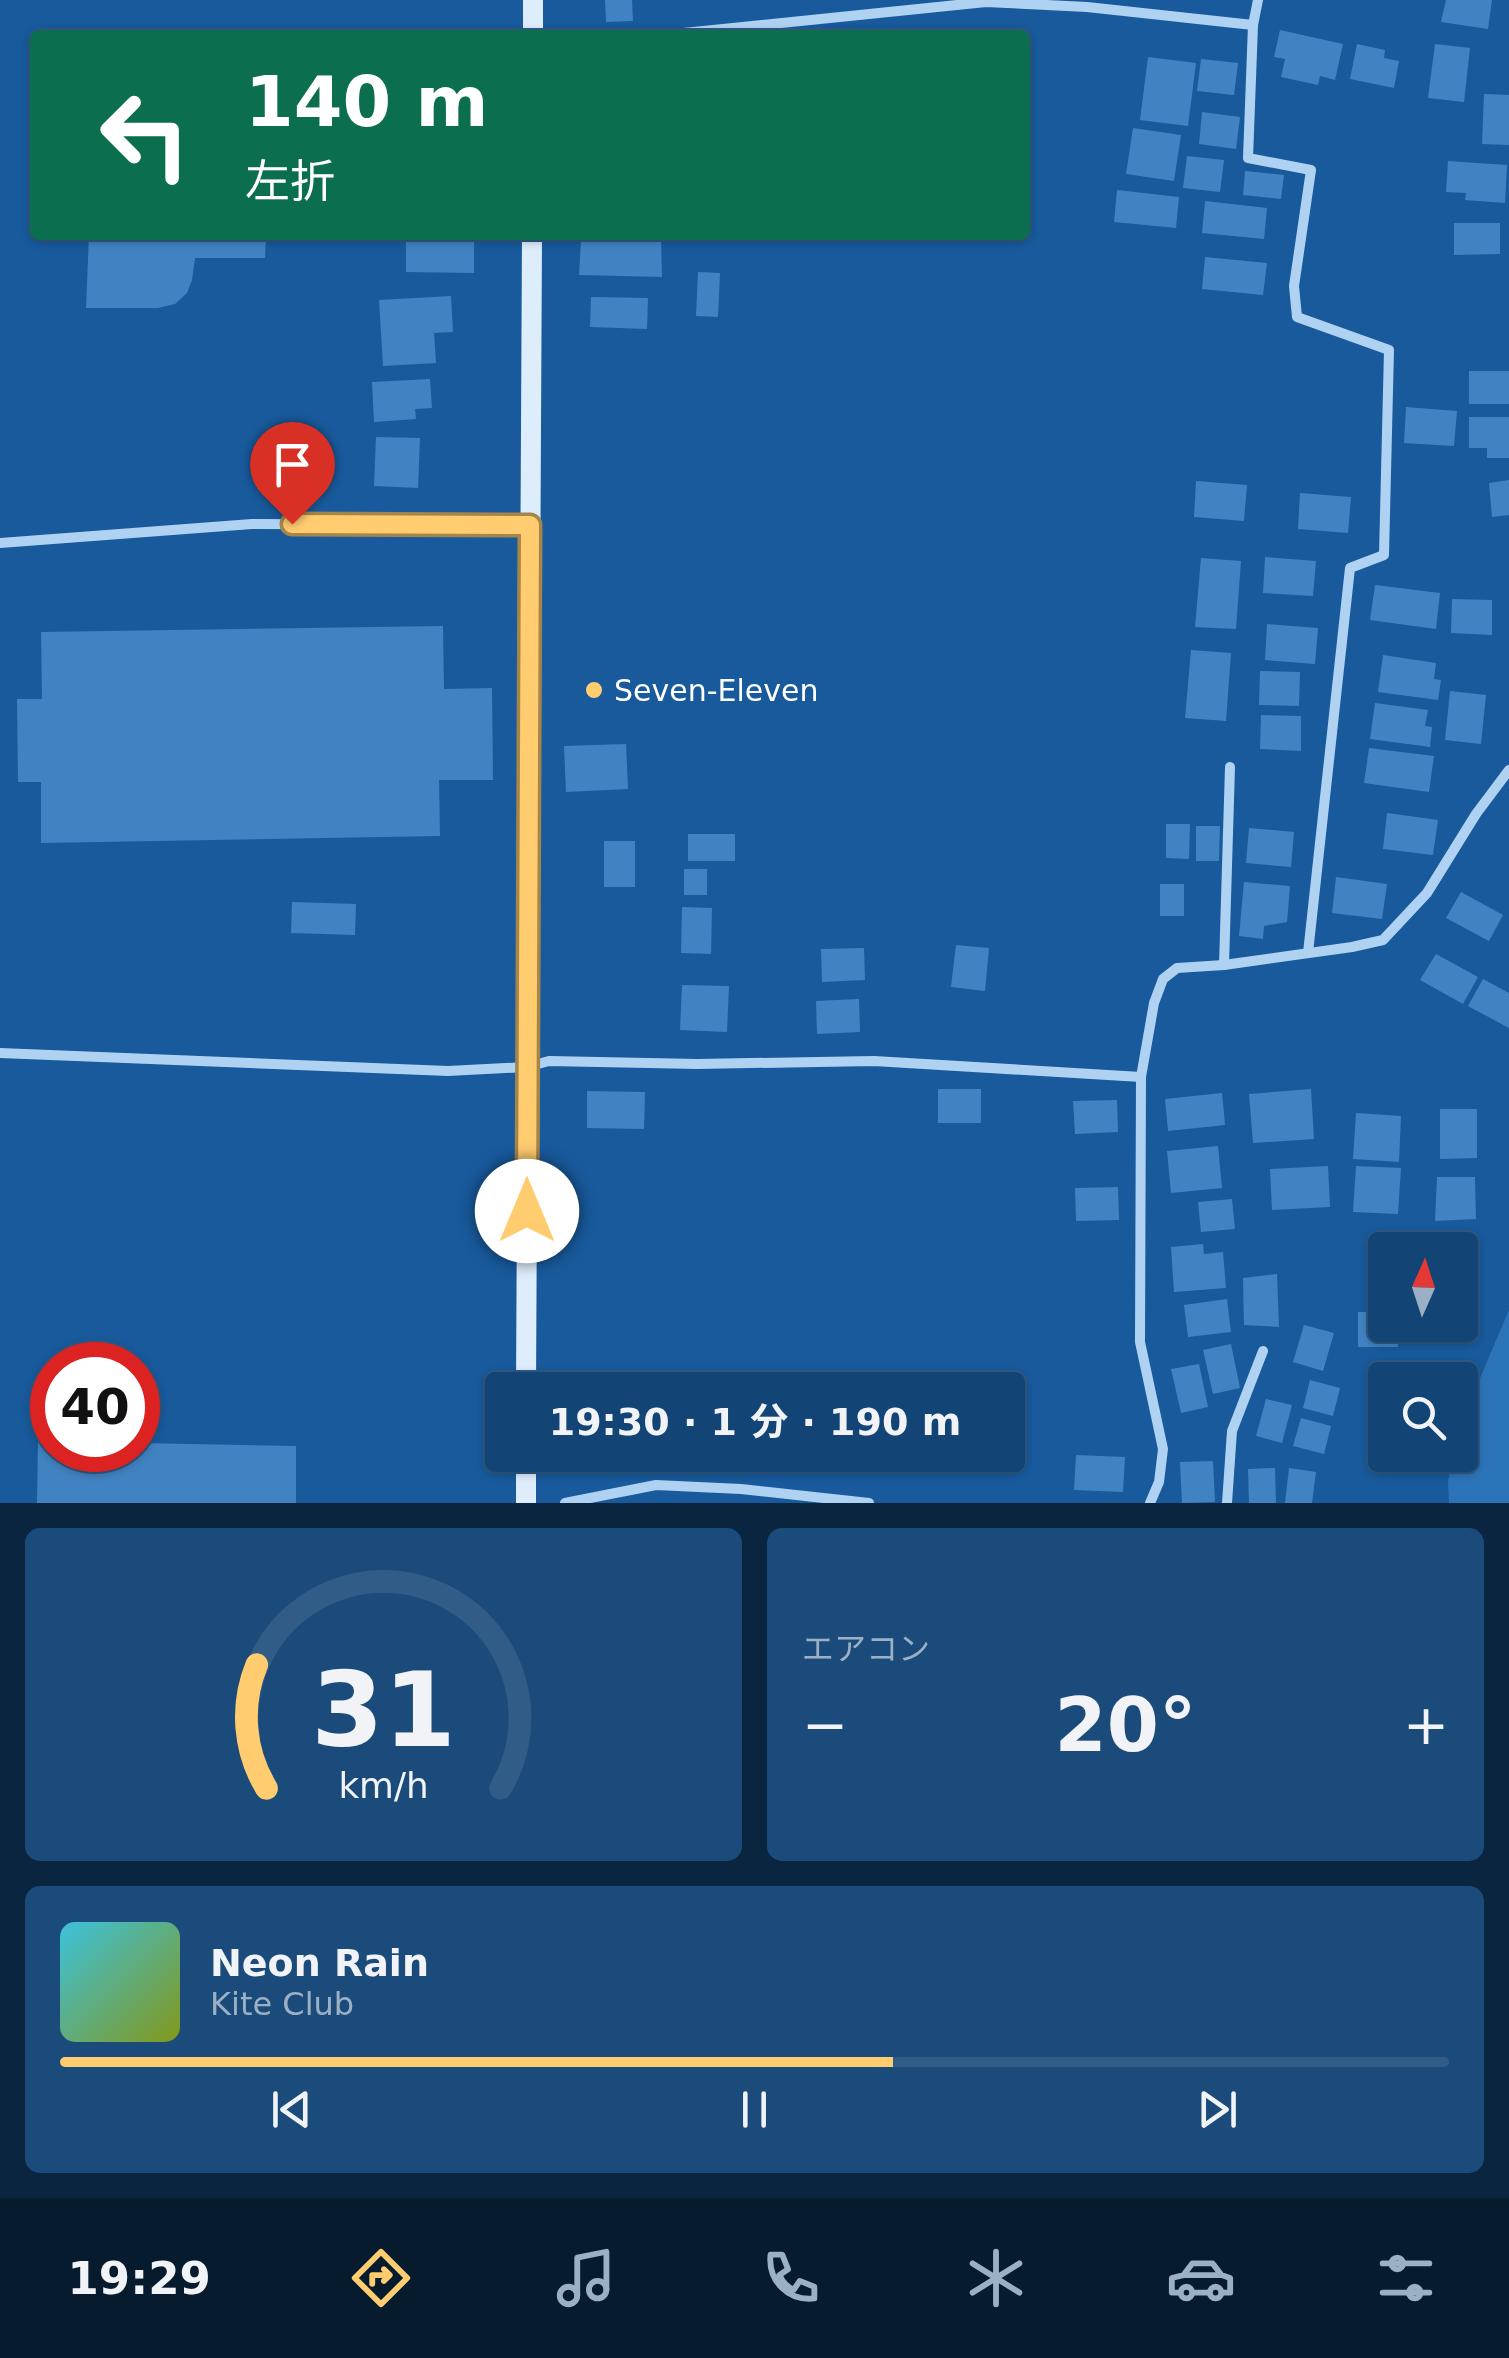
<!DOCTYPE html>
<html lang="ja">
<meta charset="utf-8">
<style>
body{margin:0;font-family:"DejaVu Sans","Noto Sans JP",sans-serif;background:#1b4b7a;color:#f1f3f6;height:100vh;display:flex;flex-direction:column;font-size:38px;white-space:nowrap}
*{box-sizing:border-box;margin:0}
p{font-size:32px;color:#9cb0c5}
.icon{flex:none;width:55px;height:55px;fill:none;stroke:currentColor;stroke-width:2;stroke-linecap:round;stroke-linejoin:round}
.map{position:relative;height:1503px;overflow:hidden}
.panel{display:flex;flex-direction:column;gap:25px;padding:25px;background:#0a2540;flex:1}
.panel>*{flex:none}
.top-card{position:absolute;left:30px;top:30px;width:1000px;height:210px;border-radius:10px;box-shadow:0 2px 8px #0004,0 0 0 2px #315c87;background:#0b6e4f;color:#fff;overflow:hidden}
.needle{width:65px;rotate:3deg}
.tools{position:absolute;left:1368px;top:1232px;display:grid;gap:20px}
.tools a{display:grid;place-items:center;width:110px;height:110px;border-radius:10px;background:#124475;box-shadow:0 2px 8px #0004,0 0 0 2px #315c87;font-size:50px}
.speed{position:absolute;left:30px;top:1342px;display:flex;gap:20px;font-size:50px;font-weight:700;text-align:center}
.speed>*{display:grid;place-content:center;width:130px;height:130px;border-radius:50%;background:#124475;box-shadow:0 2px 8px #0004,0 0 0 2px #315c87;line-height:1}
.speed .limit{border:15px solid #d22;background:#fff;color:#111}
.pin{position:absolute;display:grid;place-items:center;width:85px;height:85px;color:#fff;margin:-102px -42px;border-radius:50% 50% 50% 0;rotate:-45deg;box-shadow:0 0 10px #0007}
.pin .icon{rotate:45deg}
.me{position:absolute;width:110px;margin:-55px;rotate:0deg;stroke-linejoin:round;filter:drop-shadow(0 0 8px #0008)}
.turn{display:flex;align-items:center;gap:35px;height:210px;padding:0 50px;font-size:45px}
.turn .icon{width:130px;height:130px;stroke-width:2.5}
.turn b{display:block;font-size:70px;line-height:85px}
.big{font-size:75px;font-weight:700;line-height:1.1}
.panel .tile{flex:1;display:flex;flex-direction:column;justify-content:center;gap:15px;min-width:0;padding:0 35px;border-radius:15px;background:#1b4b7a}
.panel .dial{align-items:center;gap:0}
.dial svg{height:260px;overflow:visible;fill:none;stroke:#315c87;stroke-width:7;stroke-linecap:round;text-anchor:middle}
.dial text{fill:#f1f3f6;stroke:none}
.song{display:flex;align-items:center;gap:30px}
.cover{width:120px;height:120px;border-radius:15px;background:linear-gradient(135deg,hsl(190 70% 55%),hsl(70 70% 35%))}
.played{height:10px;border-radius:5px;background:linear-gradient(90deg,#ffcc70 60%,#315c87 60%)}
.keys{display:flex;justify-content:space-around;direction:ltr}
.heat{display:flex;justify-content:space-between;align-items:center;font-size:55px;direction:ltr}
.panel .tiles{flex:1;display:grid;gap:25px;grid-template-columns:1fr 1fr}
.tile:last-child{grid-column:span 2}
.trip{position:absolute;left:485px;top:1372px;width:540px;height:100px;border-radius:10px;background:#124475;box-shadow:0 2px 8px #0004,0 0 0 2px #315c87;font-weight:700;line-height:100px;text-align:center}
.dock{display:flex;height:160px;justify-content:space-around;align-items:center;background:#071b2f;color:#9cb0c5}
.dock .icon{width:70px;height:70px}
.dock .current{color:#ffcc70}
.dock b{font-size:45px;color:#f1f3f6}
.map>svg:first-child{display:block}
.green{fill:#2c74b9}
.building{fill:#4183c2}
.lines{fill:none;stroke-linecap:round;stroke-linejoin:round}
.street{stroke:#afd2f2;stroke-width:10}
.secondary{stroke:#deedfc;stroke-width:20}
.route-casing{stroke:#a68549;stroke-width:25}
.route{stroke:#ffcc70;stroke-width:18}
.poi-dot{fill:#ffcc70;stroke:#185a9c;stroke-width:4}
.labels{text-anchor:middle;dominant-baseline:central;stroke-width:10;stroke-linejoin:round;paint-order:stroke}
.poi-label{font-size:30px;fill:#fff;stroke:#185a9c;text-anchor:start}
</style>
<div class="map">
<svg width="1509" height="1503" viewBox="0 0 1509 1503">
<rect width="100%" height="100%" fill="#185a9c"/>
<path class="green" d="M 1509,1310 L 1509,1503 L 1449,1503 L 1448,1481 L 1454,1455 L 1460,1455 L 1460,1425 Z"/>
<g class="building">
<path d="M 605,0 L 632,0 L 633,21 L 606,22 Z"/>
<path d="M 1446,0 L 1492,0 L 1488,29 L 1441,22 Z"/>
<path d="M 1280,30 L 1343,44 L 1335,80 L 1320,76 L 1318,85 L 1281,77 L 1285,59 L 1274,57 Z"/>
<path d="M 1357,44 L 1385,50 L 1384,58 L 1399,61 L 1394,88 L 1350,79 Z"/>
<path d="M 1435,44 L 1470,48 L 1464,102 L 1428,98 Z"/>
<path d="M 1148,57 L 1196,63 L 1188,126 L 1140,120 Z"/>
<path d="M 1201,59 L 1238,63 L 1234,95 L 1197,91 Z"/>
<path d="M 1484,94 L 1509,95 L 1509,145 L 1482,144 Z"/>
<path d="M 1202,112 L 1240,117 L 1236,149 L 1199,144 Z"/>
<path d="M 1133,128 L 1181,135 L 1174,181 L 1126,174 Z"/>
<path d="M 1187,156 L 1224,160 L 1220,192 L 1183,188 Z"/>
<path d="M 1448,161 L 1507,165 L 1505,203 L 1465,200 L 1466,193 L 1446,192 Z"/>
<path d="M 1245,171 L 1284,175 L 1281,199 L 1243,195 Z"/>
<path d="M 1117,190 L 1179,197 L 1176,228 L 1114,222 Z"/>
<path d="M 1205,201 L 1267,208 L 1264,239 L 1202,233 Z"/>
<path d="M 1454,223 L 1500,223 L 1500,254 L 1454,255 Z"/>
<path d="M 89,235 L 266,235 L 265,258 L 195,258 L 192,280 L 187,293 L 175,304 L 158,308 L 86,308 Z"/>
<path d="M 406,237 L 474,237 L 474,273 L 406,272 Z"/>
<path d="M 661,240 L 662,277 L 579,275 L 581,241 Z"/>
<path d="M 1205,257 L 1267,263 L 1263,295 L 1202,289 Z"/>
<path d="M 698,272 L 720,273 L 718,317 L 696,316 Z"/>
<path d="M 451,296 L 453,332 L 434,333 L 436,363 L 383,366 L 379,300 Z"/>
<path d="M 591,297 L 648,298 L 647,329 L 590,327 Z"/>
<rect x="1469" y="371" width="40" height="33"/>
<path d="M 430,379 L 432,408 L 415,409 L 416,419 L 374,422 L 372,382 Z"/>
<path d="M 1406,407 L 1457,411 L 1454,446 L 1404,443 Z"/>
<path d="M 1469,417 L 1509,417 L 1509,458 L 1487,458 L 1487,448 L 1469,448 Z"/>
<path d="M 376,437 L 420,438 L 418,488 L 374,486 Z"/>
<path d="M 1509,480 L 1509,515 L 1492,517 L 1489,483 Z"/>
<path d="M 1196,481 L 1247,485 L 1244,521 L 1194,517 Z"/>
<path d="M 1300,493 L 1351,497 L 1348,533 L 1298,529 Z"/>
<path d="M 1265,557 L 1316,561 L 1313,596 L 1263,593 Z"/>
<path d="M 1201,558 L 1241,561 L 1236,629 L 1195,627 Z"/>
<path d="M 1375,585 L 1440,593 L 1436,629 L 1370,620 Z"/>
<path d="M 1452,599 L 1492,600 L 1492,635 L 1451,633 Z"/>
<path d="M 1267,624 L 1318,628 L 1315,664 L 1265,660 Z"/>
<path d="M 443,626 L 444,689 L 492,688 L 493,780 L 439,780 L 440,836 L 41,843 L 41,782 L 18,782 L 17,699 L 42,699 L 41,632 Z"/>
<path d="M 1191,650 L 1231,653 L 1226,721 L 1185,718 Z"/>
<path d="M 1383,655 L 1436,663 L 1434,679 L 1441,680 L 1438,700 L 1378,692 Z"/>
<path d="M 1260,671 L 1300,672 L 1299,706 L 1259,705 Z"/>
<path d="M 1450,691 L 1486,695 L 1481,744 L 1445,740 Z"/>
<path d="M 1375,703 L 1428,710 L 1425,726 L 1432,727 L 1430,747 L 1370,739 Z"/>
<path d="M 1261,715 L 1301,716 L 1301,751 L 1260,749 Z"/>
<path d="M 626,744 L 628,789 L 566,792 L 564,746 Z"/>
<path d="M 1369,748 L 1434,756 L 1429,792 L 1364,783 Z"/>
<path d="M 1387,813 L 1438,820 L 1433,855 L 1383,849 Z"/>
<path d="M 1166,824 L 1190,824 L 1189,859 L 1166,858 Z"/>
<path d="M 1196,826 L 1220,826 L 1219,861 L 1196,861 Z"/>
<path d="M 1249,828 L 1294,832 L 1291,867 L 1246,863 Z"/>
<rect x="688" y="834" width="47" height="27"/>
<rect x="604" y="841" width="31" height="46"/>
<rect x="684" y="869" width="23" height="26"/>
<path d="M 1336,877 L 1387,884 L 1382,919 L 1332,913 Z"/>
<path d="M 1244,882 L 1290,886 L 1287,922 L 1264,926 L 1263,939 L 1239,936 Z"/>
<rect x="1160" y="884" width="24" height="32"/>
<path d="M 1461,892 L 1503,915 L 1489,941 L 1446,918 Z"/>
<path d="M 292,902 L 356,904 L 355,935 L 291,933 Z"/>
<path d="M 682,907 L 712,908 L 711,954 L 681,953 Z"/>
<path d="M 956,945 L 989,948 L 985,991 L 951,987 Z"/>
<path d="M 864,948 L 865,980 L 822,982 L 821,949 Z"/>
<path d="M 1436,954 L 1478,977 L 1463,1004 L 1420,980 Z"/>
<path d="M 1483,979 L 1509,993 L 1509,1028 L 1468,1006 Z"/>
<path d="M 682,985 L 729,986 L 727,1032 L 680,1030 Z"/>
<path d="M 859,999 L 860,1032 L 817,1034 L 816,1001 Z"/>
<rect x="938" y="1089" width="43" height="34"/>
<path d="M 1311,1089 L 1314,1139 L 1253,1143 L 1249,1094 Z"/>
<path d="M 587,1091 L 645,1092 L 644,1129 L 587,1128 Z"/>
<path d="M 1222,1093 L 1225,1125 L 1168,1131 L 1165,1099 Z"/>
<path d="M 1117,1100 L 1118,1132 L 1075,1134 L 1073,1101 Z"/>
<path d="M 1440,1109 L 1477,1109 L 1477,1158 L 1440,1159 Z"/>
<path d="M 1356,1113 L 1401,1116 L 1399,1162 L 1353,1159 Z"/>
<path d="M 1218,1146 L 1222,1188 L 1171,1193 L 1167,1151 Z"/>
<path d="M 1328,1166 L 1330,1207 L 1272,1210 L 1270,1169 Z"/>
<path d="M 1356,1166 L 1401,1168 L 1398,1214 L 1353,1212 Z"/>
<path d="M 1437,1177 L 1475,1177 L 1476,1219 L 1435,1221 Z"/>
<path d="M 1118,1187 L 1119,1220 L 1076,1221 L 1075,1188 Z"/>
<path d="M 1232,1199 L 1235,1229 L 1201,1232 L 1198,1202 Z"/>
<path d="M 1203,1244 L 1204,1254 L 1223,1252 L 1226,1288 L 1174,1292 L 1171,1247 Z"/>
<path d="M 1277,1274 L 1279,1327 L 1244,1325 L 1243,1278 Z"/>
<path d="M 1227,1299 L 1231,1332 L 1188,1337 L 1184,1305 Z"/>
<path d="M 1358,1312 L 1385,1312 L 1385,1325 L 1398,1325 L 1398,1347 L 1358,1347 Z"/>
<path d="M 1304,1325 L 1334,1333 L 1323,1371 L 1293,1362 Z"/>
<path d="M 1231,1344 L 1240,1388 L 1213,1394 L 1203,1350 Z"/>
<path d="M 1199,1364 L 1208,1407 L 1181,1413 L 1171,1369 Z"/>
<rect x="567" y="1375" width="62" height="15"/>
<path d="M 1310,1380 L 1340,1388 L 1333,1416 L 1303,1408 Z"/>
<path d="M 1266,1399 L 1292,1405 L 1282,1443 L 1256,1436 Z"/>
<path d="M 1301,1418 L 1331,1426 L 1324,1454 L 1293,1446 Z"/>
<path d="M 38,1441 L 52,1441 L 52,1450 L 138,1450 L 138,1443 L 296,1446 L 296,1503 L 37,1503 Z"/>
<path d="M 1076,1455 L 1125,1457 L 1123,1492 L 1074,1490 Z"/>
<path d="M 1213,1461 L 1215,1502 L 1182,1503 L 1180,1462 Z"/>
<path d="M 1275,1468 L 1276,1503 L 1249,1503 L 1248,1469 Z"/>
<path d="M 1289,1468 L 1316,1472 L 1312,1503 L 1285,1503 Z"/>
</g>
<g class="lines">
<g class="street">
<path d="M 1258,0 L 1253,25 L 1248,158 L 1311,170 L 1294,286 L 1297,317 L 1389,350 L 1384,555 L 1350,568 L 1308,953"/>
<path d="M 664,35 L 986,2 L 1087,7 L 1253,25"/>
<path d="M 0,543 L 252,524 L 530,525"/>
<path d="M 1224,965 L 1230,767"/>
<path d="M 0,1053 L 448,1071 L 527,1067 L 549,1061 L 697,1064 L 874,1061 L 1141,1077 L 1154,1003 L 1163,979 L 1177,968 L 1224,965 L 1352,947 L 1383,940 L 1427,893 L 1476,814 L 1509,770"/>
<path d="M 1141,1077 L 1140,1342 L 1163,1449 L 1159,1482 L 1150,1503"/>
<path d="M 565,1503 L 656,1485 L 741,1489 L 869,1503"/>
<path d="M 1227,1503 L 1232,1431 L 1263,1351"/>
</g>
<g class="secondary">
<path d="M 533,35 L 533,0"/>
<path d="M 526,1390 L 532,235"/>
<path d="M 526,1503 L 526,1455"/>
</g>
</g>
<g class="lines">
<g class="route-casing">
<path id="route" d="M 292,524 L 530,525 L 527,1211"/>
</g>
<use href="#route" class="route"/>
</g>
<circle class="poi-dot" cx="594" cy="690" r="10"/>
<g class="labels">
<g class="poi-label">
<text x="614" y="690">Seven-Eleven</text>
</g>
</g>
</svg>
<div class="tools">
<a><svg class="needle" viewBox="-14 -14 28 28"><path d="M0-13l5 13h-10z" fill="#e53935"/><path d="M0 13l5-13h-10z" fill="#9cb0c5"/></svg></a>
<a><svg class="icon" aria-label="search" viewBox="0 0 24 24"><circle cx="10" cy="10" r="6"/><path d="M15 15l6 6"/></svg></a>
</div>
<div class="speed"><div class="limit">40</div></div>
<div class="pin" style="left:292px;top:524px;background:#d93025"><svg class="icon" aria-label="arrive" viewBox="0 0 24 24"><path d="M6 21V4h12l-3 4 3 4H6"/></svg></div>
<svg class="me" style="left:527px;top:1211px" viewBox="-20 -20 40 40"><circle r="19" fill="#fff"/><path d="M0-13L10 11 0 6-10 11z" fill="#ffcc70"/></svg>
<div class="trip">19:30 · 1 分 · 190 m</div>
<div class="top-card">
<div class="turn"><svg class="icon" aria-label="left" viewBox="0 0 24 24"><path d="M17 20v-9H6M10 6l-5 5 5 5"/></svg><div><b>140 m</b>左折</div></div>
</div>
</div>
<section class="panel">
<div class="tiles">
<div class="tile dial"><svg viewBox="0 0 100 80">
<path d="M14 69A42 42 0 1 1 86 69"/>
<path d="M14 69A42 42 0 0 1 11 31" stroke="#ffcc70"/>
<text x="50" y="56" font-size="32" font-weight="700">31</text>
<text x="50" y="72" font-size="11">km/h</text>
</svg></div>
<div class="tile"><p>エアコン</p>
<div class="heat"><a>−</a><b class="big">20°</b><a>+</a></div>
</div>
<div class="tile">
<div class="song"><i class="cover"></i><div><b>Neon Rain</b><p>Kite Club</p></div></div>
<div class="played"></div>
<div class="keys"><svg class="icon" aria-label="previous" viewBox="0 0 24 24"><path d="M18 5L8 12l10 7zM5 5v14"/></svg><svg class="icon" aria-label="pause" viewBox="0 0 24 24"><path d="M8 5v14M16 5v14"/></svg><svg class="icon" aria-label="next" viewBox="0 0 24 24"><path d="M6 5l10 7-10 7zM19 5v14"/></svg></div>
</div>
</div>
</section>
<nav class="dock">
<b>19:29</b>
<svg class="icon current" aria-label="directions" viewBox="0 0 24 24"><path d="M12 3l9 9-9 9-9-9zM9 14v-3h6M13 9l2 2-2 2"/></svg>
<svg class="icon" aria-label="music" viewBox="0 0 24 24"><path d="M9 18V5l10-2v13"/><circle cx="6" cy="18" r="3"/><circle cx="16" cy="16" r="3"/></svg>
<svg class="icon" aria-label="phone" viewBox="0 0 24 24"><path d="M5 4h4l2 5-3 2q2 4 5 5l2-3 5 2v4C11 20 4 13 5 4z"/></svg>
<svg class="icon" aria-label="climate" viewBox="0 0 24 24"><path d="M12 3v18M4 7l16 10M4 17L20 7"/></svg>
<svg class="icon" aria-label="car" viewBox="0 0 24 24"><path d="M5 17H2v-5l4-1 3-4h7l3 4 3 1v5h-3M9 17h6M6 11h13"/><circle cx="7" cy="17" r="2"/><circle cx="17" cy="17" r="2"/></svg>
<svg class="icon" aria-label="filters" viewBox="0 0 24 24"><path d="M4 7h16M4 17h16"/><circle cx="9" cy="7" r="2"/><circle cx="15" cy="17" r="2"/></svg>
</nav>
